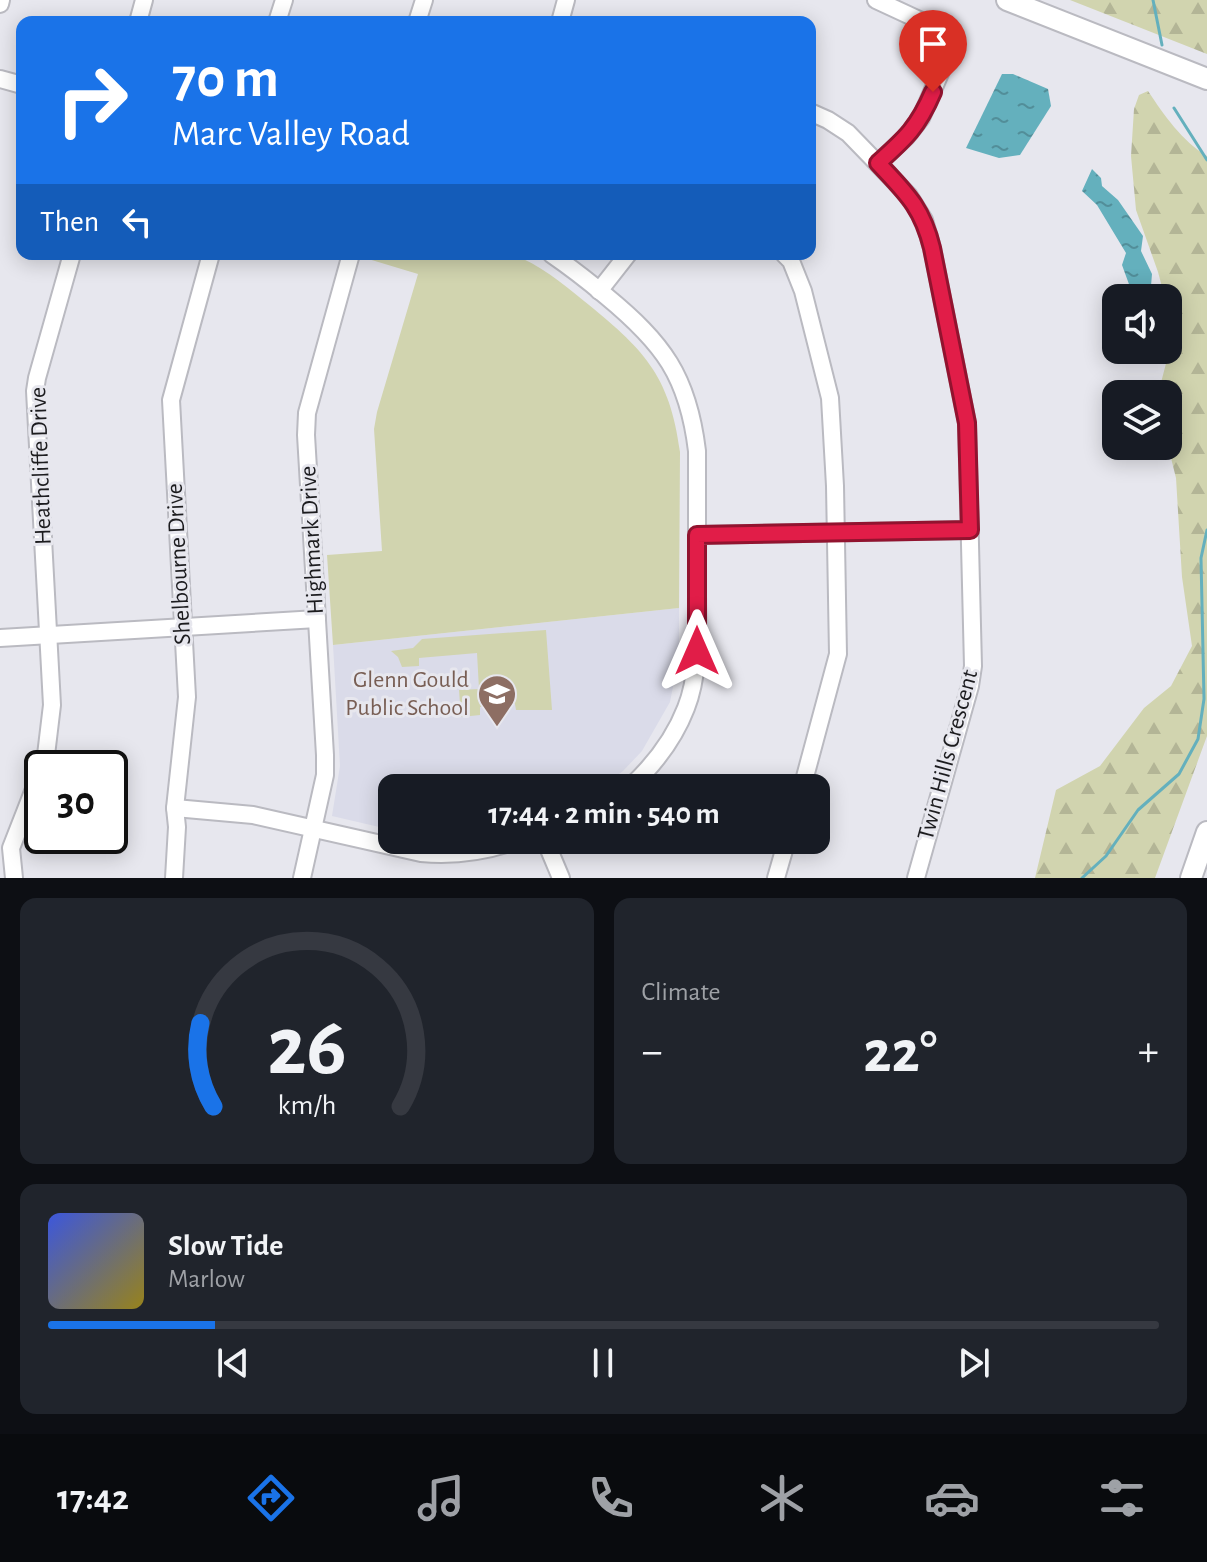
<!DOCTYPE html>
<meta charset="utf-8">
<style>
body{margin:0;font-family:"Alegreya Sans",sans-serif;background:#20242c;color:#f1f3f6;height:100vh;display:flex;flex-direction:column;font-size:30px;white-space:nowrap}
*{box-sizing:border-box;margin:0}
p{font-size:26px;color:#9ea1a6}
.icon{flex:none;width:44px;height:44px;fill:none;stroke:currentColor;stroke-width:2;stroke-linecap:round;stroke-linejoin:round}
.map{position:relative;height:878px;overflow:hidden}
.drawer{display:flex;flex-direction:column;gap:20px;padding:20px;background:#0d0f14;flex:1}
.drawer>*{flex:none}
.top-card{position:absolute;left:16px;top:16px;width:800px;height:244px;border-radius:16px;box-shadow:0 4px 20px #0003;background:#1a73e8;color:#fff;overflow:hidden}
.fabs{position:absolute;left:1102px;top:284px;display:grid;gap:16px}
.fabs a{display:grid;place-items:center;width:80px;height:80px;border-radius:16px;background:#171b24;box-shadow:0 4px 20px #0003;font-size:40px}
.speed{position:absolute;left:24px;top:750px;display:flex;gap:16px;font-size:40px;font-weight:700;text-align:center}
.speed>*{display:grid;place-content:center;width:104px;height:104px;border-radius:50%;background:#171b24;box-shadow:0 4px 20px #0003;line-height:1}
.speed .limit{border:4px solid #111;border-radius:12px;background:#fff;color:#111}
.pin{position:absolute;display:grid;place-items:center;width:68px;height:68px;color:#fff;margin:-82px -34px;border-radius:50% 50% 50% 0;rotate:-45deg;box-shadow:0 0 8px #0007}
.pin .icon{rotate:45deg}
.me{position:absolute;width:88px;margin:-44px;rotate:0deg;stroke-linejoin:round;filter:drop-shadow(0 0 6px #0008)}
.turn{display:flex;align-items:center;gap:28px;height:168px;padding:0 24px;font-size:36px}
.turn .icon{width:104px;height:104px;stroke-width:2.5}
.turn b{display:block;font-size:56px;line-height:68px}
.then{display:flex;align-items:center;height:76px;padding:0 24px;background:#0003;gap:16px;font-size:30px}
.big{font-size:60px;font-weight:700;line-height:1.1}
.drawer .widget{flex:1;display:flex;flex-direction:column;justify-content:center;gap:12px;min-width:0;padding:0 28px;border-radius:16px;background:#20242c}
.drawer .dial{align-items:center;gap:0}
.dial svg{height:208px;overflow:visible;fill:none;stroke:#363941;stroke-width:7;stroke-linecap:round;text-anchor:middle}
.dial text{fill:#f1f3f6;stroke:none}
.song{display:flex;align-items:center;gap:24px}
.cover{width:96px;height:96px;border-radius:12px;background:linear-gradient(135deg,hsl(230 70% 55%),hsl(50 70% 35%))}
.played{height:8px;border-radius:4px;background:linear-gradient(90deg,#1a73e8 15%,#363941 15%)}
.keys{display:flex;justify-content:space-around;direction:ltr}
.heat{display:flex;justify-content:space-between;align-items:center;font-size:44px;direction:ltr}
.drawer .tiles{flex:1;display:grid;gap:20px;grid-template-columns:1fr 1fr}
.widget:last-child{grid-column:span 2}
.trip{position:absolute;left:378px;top:774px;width:452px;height:80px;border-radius:16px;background:#171b24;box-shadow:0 4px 20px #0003;font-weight:700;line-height:80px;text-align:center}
.tab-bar{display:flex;height:128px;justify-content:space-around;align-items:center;background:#090b0e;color:#9ea1a6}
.tab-bar .icon{width:56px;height:56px}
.tab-bar .active{color:#1a73e8}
.tab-bar b{font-size:36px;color:#f1f3f6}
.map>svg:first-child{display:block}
.built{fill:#dadbe9}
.forest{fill:url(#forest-firs)}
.park{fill:#d1d4af}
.water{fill:url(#water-ripples)}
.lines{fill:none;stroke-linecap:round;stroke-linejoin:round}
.stream{stroke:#64b0bd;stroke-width:3}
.minor-casing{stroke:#babac1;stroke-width:20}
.major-casing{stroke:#babac1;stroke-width:24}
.minor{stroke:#fff;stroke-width:16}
.major{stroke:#fff;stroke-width:20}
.route-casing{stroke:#92132f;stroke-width:20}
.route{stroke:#e11d48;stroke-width:14}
.labels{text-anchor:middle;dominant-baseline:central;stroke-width:6;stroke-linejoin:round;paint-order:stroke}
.street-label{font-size:24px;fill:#1c1c1f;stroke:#e7e7ee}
.education-label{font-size:24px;fill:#785e54;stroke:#e7e7ee;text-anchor:end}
</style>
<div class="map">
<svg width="1207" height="878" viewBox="0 0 1207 878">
<defs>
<pattern id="forest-firs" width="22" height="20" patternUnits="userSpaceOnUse" patternTransform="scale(2)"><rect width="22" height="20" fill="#d1d4af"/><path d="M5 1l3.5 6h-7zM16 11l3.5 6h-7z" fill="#b3b596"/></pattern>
<pattern id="water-ripples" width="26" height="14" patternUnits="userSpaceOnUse" patternTransform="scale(2)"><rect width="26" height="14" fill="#64b0bd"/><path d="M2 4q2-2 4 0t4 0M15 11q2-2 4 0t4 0" fill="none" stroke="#528e99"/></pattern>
</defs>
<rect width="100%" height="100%" fill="#e7e7ee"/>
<path class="built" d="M 679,608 L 679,656 L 670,702 L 642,751 L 623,771 L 600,788 L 392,788 L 392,830 L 332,816 L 340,766 L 333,645 Z"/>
<g class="forest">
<path d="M 1070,0 L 1207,0 L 1207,54 Z"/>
<path d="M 1148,91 C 1164,115 1182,141 1207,156 L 1207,736 L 1155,878 L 1035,878 L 1056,790 L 1100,766 L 1144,708 L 1171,686 L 1192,646 L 1182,577 L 1176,478 L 1168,446 L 1168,394 L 1158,394 L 1174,333 L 1168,308 L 1168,298 L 1165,298 L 1158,272 L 1136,210 L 1131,156 L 1134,109 L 1139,95 Z"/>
</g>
<g class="park">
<path d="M 366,254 L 512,254 C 540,265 561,282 584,301 C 642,348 670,374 680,452 L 679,608 L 333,645 L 327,555 L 382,551 L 374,429 L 377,412 L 418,274 L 365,258 Z"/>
<path d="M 546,630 L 552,710 L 516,710 L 515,704 L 480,707 L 480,715 L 461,717 L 459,690 L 479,689 L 477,653 L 419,658 L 419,666 L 402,667 L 398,657 L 391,651 L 413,648 L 422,639 Z"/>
</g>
<g class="water">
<path d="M 1002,74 L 1013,74 L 1048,89 L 1051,106 L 1020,155 L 999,158 L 966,148 Z"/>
<path d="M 1092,169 L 1101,178 L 1102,186 L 1118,200 L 1143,236 L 1141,251 L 1152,274 L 1150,298 L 1134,298 L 1122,265 L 1126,253 L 1097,205 L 1082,191 Z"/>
</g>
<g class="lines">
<g class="stream">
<path d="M 1153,0 L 1162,45"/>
<path d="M 1174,108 L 1207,160"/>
<path d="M 1082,878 L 1106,856 L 1138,810 L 1179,774 L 1198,739 L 1204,699 L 1201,558 L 1207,530"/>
</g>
<g class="minor-casing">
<g id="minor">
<path d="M 876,0 L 945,32 L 951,39 L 952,45 L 921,118 L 906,137 L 878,163"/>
<path d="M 0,4 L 1,0"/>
<path d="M 138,22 L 144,0"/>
<path d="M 277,22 L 284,0"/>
<path d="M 417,22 L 424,0"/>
<path d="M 560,22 L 566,0"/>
<path d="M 0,79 L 22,85"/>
<path d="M 810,112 L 828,120 L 848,133 L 909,196 L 924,220 L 932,248 L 967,423 L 973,666 L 970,686 L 916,878"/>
<path d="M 551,254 C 570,267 588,281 606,296 C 663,343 688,376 697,451 C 697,498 697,545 697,593 C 697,630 700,673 686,708 C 674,739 653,766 629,788"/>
<path d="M 784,254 L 791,261 L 803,291 L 830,398 L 835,486 L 838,654 L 802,788"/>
<path d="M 599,291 L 628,254"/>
<path d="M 697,535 L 970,530"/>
<path d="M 0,638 L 317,619"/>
<path d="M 175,808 L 253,815 L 421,853 C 455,856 486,852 518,840"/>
<path d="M 545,840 L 561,878"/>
<path d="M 14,878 L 11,848 L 38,779 L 46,755 L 52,705 L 35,391 L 37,378 L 72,254"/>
<path d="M 174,878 L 177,827 L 175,808 L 187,697 L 171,400 L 211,254"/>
<path d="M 302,878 L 325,775 L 325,755 L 306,435 L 307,413 L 351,254"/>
<path d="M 776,878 L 787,840"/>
</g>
</g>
<g class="major-casing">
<g id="major">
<path d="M 1007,0 L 1207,79"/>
<path d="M 1191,878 L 1207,832"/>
</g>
</g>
<use href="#minor" class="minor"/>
<use href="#major" class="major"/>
</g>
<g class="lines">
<g class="route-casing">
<path id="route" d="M 697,651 L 697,535 L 970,530 L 967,423 L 932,248 C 922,207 906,193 878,163 C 906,138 918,127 933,92"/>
</g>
<use href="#route" class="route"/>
</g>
<defs>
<g id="school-pin" transform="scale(2)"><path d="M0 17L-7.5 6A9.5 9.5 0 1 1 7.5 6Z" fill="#8d6e63" stroke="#e7e7ee"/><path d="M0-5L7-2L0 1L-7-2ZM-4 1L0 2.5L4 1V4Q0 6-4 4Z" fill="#fff"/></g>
</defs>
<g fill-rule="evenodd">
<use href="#school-pin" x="497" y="694"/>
</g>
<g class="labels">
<g class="street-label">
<text transform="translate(41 466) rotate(-92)">Heathcliffe Drive</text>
<text transform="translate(312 540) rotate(-93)">Highmark Drive</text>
<text transform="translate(179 564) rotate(-93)">Shelbourne Drive</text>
<text transform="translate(948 755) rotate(-75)">Twin Hills Crescent</text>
</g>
<g class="education-label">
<text x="469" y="680">Glenn Gould<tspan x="469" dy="28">Public School</tspan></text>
</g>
</g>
</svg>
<div class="fabs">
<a><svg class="icon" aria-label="sound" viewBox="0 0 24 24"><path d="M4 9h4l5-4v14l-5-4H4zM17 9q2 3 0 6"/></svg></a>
<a><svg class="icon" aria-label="layers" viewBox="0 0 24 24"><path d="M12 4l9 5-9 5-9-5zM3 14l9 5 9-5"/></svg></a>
</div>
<div class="speed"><div class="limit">30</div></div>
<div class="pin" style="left:933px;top:92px;background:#d93025"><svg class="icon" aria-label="arrive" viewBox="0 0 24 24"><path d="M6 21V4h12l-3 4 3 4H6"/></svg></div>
<svg class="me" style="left:697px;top:651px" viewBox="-20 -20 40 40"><path d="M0-17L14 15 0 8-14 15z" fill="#e11d48" stroke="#fff" stroke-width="4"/></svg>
<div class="trip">17:44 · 2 min · 540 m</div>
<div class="top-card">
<div class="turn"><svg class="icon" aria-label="right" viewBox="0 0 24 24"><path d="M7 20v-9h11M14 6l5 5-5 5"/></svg><div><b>70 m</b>Marc Valley Road</div></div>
<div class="then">Then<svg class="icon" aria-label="left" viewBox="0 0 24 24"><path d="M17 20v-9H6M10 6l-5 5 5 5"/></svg></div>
</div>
</div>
<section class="drawer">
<div class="tiles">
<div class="widget dial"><svg viewBox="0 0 100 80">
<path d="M14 69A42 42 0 1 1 86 69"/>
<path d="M14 69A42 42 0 0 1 9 37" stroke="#1a73e8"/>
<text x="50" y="56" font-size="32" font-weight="700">26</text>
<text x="50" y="72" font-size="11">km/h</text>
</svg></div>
<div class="widget"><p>Climate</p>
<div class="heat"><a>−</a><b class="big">22°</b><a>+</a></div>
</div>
<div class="widget">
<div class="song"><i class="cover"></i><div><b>Slow Tide</b><p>Marlow</p></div></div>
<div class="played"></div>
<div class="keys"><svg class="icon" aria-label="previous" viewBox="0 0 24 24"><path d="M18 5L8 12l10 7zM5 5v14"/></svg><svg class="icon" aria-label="pause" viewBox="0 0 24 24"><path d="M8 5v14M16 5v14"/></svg><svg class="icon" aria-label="next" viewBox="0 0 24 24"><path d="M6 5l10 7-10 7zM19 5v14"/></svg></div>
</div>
</div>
</section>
<nav class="tab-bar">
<b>17:42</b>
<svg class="icon active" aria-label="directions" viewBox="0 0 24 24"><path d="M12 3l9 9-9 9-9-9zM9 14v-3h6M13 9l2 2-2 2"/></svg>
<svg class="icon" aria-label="music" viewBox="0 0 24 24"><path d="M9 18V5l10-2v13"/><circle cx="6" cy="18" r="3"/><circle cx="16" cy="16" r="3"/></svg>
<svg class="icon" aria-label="phone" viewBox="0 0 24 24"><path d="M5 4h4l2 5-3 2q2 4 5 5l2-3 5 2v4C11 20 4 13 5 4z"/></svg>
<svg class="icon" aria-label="climate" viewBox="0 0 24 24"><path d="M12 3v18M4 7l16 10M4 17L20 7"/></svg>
<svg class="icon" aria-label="car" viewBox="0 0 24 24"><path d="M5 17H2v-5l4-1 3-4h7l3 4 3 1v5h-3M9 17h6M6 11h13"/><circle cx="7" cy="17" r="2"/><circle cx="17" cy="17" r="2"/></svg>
<svg class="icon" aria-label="filters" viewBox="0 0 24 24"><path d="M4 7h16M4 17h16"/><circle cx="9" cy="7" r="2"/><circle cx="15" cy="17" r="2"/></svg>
</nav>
